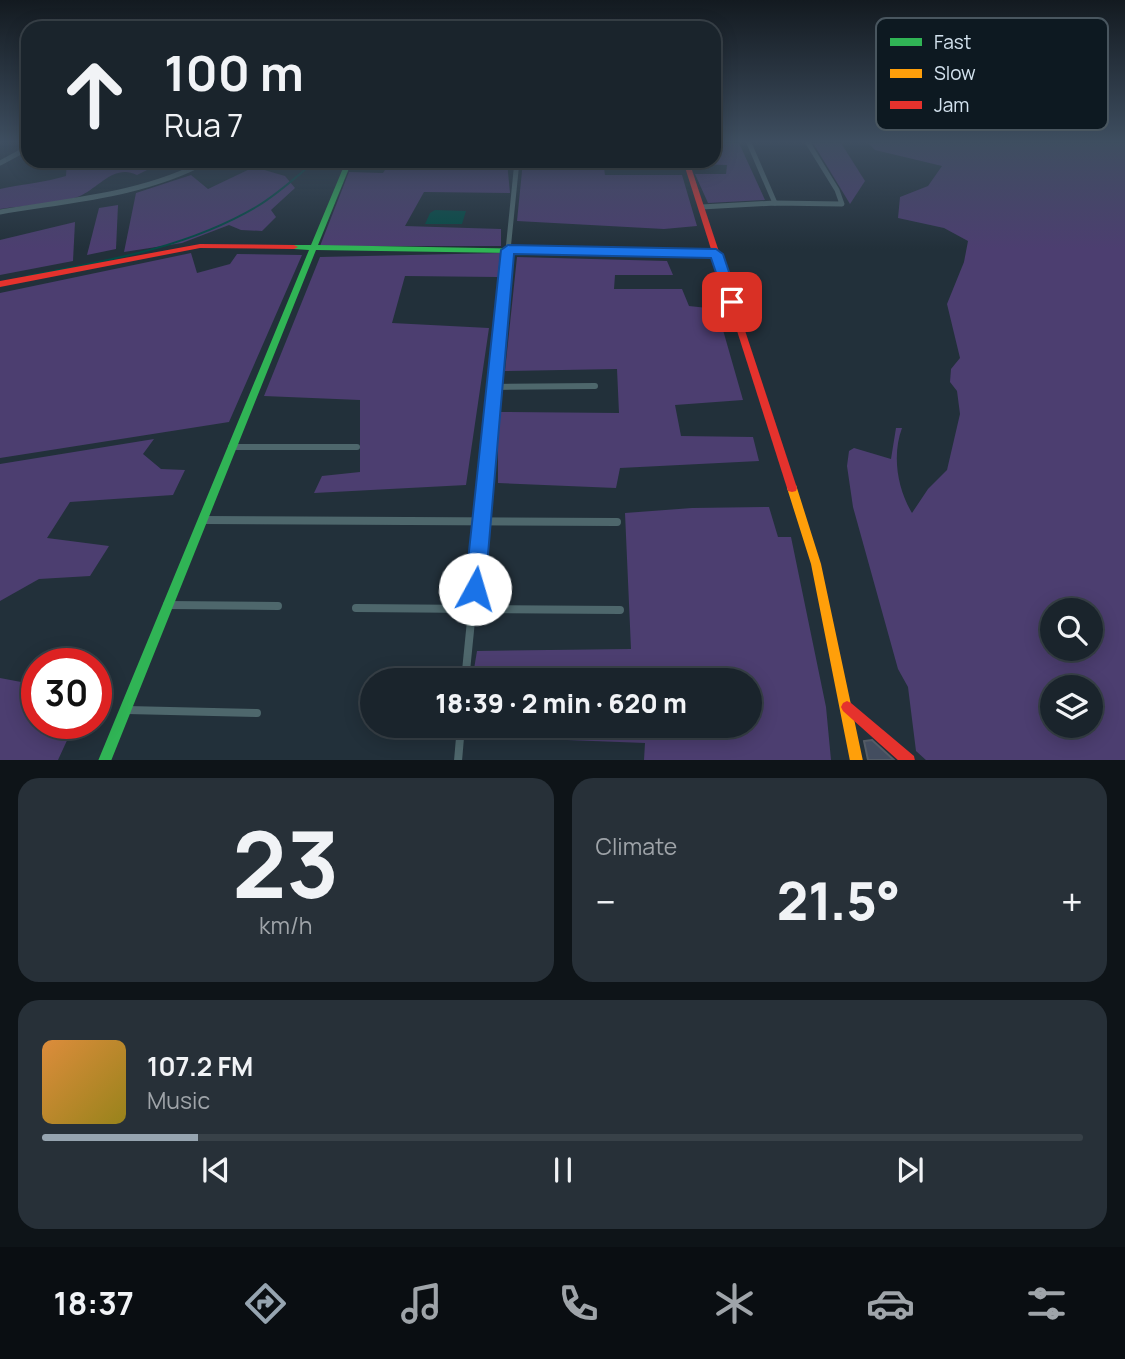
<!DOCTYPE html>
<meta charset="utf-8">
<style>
body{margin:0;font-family:Manrope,sans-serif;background:#273038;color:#f1f3f6;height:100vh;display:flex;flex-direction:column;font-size:26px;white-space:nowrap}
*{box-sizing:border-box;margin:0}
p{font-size:23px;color:#9fa4a9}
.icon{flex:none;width:38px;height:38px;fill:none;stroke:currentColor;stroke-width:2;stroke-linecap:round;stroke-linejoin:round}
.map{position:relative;height:760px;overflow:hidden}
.panel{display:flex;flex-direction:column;gap:18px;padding:18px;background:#0e1418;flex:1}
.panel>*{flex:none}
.top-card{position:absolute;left:21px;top:21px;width:700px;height:147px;border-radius:21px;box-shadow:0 4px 18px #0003,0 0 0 2px #384148;background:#1a242c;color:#f1f3f6;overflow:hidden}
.tools{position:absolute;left:1040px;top:598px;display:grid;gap:14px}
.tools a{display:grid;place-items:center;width:63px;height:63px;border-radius:50%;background:#1a242c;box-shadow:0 4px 18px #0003,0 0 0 2px #384148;font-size:35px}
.speed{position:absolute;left:21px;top:648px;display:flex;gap:14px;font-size:35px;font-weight:700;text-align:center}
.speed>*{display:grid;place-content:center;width:91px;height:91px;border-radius:50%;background:#1a242c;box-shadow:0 4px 18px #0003,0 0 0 2px #384148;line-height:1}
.speed .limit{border:10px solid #d22;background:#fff;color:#111}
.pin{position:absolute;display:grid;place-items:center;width:60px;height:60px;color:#fff;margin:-30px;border-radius:14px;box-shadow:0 4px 10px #0006}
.me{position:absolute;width:77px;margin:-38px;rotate:6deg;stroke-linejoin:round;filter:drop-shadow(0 0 5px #0008)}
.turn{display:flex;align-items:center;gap:24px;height:147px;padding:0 28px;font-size:32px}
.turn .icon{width:91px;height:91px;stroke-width:2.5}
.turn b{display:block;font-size:49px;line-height:60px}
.big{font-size:52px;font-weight:800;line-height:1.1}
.panel .widget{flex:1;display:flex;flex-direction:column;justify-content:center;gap:10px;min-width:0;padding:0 24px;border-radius:21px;background:#273038}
.panel .dial{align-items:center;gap:0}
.dial b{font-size:91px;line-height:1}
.song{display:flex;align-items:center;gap:21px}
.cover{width:84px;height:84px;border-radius:10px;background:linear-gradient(135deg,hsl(30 70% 55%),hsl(50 70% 35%))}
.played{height:7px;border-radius:4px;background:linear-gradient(90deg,#96a4b0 15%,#384148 15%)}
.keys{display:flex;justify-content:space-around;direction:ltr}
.heat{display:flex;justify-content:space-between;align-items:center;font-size:38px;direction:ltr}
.panel .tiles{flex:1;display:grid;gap:18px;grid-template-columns:1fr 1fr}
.widget:last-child{grid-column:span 2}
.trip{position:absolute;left:360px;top:668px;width:402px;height:70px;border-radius:35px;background:#1a242c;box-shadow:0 4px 18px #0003,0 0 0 2px #384148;font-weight:800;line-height:70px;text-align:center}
.tab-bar{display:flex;height:112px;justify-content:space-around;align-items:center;background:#0a0e12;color:#9fa4a9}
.tab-bar .icon{width:49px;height:49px}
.tab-bar .current{color:#96a4b0}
.tab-bar b{font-size:32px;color:#f1f3f6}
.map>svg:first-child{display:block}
.green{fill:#4c3e70;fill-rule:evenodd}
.water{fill:#044b45}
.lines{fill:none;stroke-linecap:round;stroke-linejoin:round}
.stream{stroke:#044b45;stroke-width:2}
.building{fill:#434d5f;stroke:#545c66;stroke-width:2}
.street-far2{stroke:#4e676c;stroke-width:5}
.street-far1{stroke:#4e676c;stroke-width:6}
.street{stroke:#4e676c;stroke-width:8}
.fast{fill:#30b455;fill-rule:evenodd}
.slow{fill:#ff9f0a;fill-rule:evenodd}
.jam{fill:#e5322d;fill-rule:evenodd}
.route{fill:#1a73e8;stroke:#114b97;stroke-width:2}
.key{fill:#0d1921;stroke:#49565f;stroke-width:2}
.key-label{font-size:19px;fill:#d4e3ef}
</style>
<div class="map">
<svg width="1125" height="761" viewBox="0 0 1125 761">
<rect width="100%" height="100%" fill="#22303a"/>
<g class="green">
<path d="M 714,143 L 739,143 L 765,200 L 708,203 L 695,174 L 726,174 L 727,165 L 694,164 L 693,161 L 714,161 Z"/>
<path d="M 813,143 L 841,143 L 865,181 L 850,204 Z"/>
<path d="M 868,143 L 1125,143 L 1125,760 L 927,761 L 916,751 L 908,687 L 898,669 L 853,507 L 847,466 L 849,451 L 854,448 L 891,459 L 896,428 L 902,428 C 892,455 897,488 912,513 L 928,489 L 947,470 L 960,414 L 957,391 L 950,382 L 951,369 L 960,358 L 947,304 L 964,262 L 968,241 L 944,228 L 898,218 L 900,197 L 928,186 L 942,166 L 875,150 ZM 1052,611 L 1090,611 L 1090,649 L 1052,649 ZM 1052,688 L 1090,688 L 1090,726 L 1052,726 Z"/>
<path d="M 67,161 L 156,161 L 149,169 L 137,175 C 115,164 100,186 82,195 C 67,203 20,206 0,209 L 0,189 C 23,184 43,183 66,176 Z"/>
<path d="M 354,161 L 507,162 L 510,193 L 424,192 L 405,226 L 501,229 L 501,246 L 320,246 L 349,172 L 383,173 L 387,167 L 353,164 Z"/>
<path d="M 523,161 L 603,161 L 605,175 L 682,175 L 697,226 L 664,229 L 517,221 Z"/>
<path d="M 254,167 L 285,176 L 295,188 L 271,210 L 276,217 L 262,231 L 241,230 L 229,225 L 182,243 L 124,252 L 136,193 L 191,175 L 208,189 Z"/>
<path d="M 118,205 L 116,249 L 87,255 L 99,208 Z"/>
<path d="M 75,222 L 73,261 L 0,275 L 0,240 Z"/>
<path d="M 191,253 L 197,273 L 230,264 L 237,254 L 302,255 L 229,422 L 0,458 L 0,293 Z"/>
<path d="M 500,253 L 498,277 L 405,276 L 392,323 L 489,328 L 466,485 L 314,493 L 322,476 L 360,472 L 360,400 L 264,396 L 320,257 Z"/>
<path d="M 517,257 L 667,261 L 673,275 L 615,275 L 614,289 L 682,289 L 689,306 L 717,309 L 743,400 L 675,405 L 681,436 L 753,437 L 759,461 L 620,468 L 616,488 L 498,483 L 498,412 L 619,413 L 617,369 L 505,371 Z"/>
<path d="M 154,439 L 143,454 L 161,469 L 185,470 L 173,495 L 70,502 L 47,538 L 109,546 L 90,576 L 39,579 L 0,601 L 0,464 Z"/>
<path d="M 769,507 L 778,537 L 791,537 L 826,707 L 831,760 L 644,760 L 645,743 L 464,736 L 465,726 L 751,726 L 751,681 L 472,681 L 477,651 L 631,649 L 625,513 L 692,508 Z"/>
<path d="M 0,678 L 37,685 L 37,723 L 75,723 L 58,760 L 0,760 Z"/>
</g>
<path class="water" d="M 435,210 L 466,211 L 462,224 L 425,224 L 430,213 Z"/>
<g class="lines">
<path class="stream" d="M 27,276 C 106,261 186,248 256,207 C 278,194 296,177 315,161"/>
</g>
<path class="building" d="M 872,740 L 894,760 L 868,760 L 864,741 Z"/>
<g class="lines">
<g class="street-far2">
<path d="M 749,143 L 775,203"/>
<path d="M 0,163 L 28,148"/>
<path d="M 701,207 L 775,203 L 842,204 L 837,190 L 808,143"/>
<path d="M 0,212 C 70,200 144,195 207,161"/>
<path d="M 503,300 L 517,161"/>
</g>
<g class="street-far1">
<path d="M 494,387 L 595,386"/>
<path d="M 231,447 L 357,447"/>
<path d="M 483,501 L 503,298"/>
</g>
<g class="street">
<path d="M 203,520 L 617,522"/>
<path d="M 167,605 L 278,606"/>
<path d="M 356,608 L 620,610"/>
<path d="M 465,681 L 483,500"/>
<path d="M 127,710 L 257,713"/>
<path d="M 458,761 L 461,726"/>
</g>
<path class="fast" d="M 346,161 L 352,161 L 318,245 L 716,252 L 720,254 L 716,256 L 316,250 L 111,761 L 98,761 L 309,250 L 294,249 L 290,247 L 294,245 L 311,245 Z"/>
<path class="slow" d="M 792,484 L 796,485 L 797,488 L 821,564 L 863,761 L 850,761 L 811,564 L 787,488 L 788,485 Z"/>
<g class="jam">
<path d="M 683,161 L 689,161 L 797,488 L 796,491 L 792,492 L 788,491 L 787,488 Z"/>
<path d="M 200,244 L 294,245 L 298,247 L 294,249 L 200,248 L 0,287 L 0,281 Z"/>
<path d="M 847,701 L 851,703 L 914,756 L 915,761 L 899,761 L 843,711 L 841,707 L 843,703 Z"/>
</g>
</g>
<linearGradient id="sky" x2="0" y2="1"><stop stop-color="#131a20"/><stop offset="0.57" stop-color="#3e4e60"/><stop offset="1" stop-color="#3e4e60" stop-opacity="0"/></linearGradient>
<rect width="1125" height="249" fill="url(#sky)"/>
<path class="route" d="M 508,245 L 716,249 L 723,254 L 739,302 L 732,307 L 727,305 L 711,258 L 514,254 L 485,589 L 482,596 L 475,598 L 468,596 L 465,589 L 501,250 Z"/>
<rect x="876" y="18" width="232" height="112" rx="10" class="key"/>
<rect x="890" y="38" width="32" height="8" fill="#30b455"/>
<rect x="890" y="69" width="32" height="9" fill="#ff9f0a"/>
<rect x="890" y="101" width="32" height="8" fill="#e5322d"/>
<g class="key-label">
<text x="934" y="49">Fast</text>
<text x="934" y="80">Slow</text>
<text x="934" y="112">Jam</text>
</g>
</svg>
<div class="tools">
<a><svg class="icon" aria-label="search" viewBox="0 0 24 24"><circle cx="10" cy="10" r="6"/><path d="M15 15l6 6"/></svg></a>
<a><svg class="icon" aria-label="layers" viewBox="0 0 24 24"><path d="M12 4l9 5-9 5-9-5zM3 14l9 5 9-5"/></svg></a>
</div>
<div class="speed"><div class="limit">30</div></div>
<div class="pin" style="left:732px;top:302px;background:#d93025"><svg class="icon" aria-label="arrive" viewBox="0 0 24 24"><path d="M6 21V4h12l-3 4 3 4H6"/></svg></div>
<svg class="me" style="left:475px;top:589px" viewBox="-20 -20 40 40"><circle r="19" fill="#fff"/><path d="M0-13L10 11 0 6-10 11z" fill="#1a73e8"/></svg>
<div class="trip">18:39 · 2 min · 620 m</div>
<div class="top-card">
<div class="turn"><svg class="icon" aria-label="ahead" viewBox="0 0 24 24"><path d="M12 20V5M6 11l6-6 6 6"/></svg><div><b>100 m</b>Rua 7</div></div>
</div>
</div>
<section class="panel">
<div class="tiles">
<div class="widget dial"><b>23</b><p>km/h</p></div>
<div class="widget"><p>Climate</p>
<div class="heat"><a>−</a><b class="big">21.5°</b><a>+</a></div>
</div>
<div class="widget">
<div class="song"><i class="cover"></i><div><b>107.2 FM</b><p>Music</p></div></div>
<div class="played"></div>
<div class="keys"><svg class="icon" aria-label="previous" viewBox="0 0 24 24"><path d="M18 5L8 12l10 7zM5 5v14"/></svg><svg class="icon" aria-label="pause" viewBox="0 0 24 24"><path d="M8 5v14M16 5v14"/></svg><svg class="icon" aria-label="next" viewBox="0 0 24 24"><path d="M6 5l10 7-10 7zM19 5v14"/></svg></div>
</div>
</div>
</section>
<nav class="tab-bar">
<b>18:37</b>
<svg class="icon current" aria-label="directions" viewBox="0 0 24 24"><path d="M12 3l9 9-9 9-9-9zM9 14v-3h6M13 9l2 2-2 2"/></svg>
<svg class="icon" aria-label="music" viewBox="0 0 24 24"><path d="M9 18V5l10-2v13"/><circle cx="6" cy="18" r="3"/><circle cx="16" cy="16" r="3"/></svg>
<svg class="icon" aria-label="phone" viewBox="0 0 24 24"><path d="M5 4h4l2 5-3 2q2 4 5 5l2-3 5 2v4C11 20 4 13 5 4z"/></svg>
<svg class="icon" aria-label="climate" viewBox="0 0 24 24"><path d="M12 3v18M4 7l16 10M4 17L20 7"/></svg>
<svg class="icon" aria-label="car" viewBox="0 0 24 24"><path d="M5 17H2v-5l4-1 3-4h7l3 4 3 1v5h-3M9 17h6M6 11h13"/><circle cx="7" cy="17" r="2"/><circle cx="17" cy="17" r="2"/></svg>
<svg class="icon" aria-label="filters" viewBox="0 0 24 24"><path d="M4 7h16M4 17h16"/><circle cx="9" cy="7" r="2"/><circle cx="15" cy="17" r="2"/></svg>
</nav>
